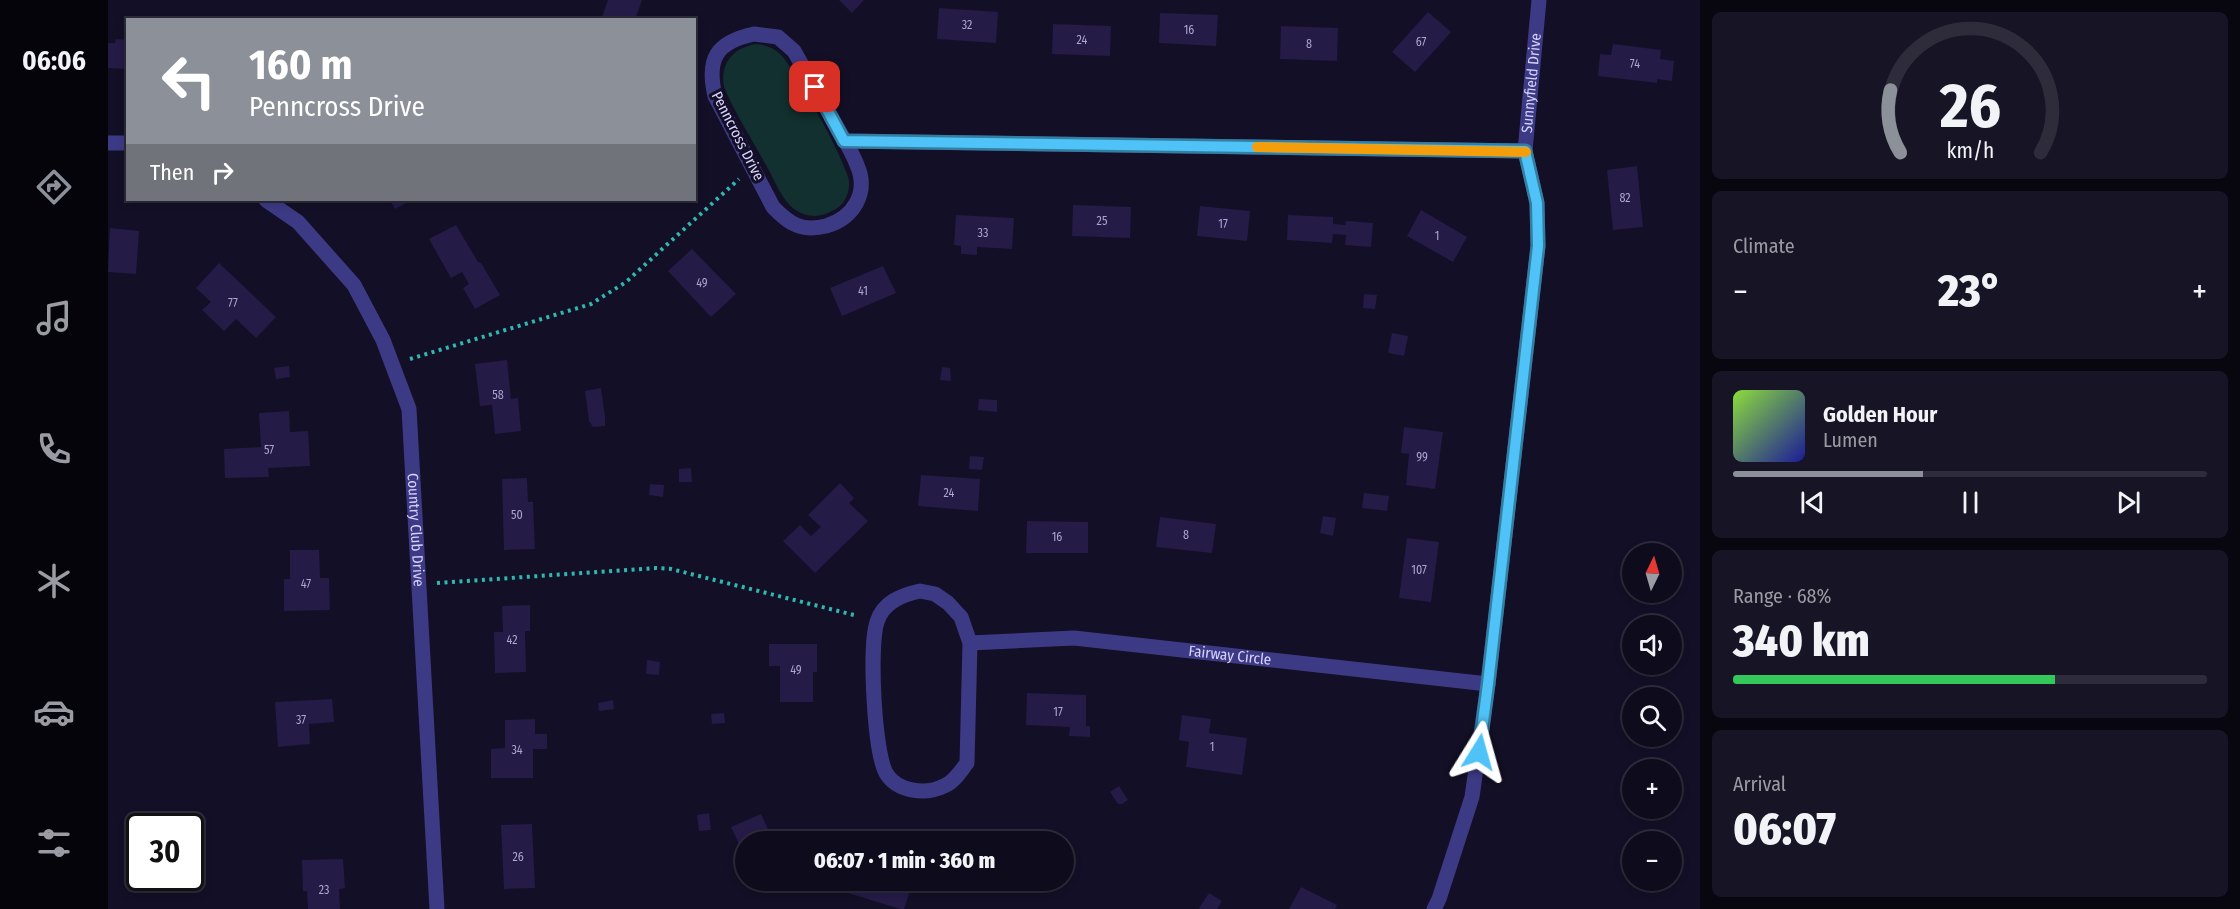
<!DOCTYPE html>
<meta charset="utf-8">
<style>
body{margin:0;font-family:"Fira Sans Condensed",sans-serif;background:#171425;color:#f1f3f6;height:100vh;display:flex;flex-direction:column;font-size:22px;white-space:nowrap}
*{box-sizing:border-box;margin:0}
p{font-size:20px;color:#9b9ba3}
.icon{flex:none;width:33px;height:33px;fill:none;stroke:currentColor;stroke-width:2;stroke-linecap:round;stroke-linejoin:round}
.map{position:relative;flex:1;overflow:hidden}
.sheet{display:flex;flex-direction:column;gap:12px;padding:12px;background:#08060f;width:540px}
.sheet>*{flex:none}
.banner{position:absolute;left:18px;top:18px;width:570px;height:183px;border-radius:0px;box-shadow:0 3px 9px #0003,0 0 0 2px #2e2b3b;background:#8c9099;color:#fff;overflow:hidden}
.needle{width:39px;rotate:5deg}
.fabs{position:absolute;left:1514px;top:543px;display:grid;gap:12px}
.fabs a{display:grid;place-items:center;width:60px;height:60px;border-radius:50%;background:#0e0b1c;box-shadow:0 3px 9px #0003,0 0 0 2px #2e2b3b;font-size:30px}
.speed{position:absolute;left:18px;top:813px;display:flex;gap:12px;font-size:30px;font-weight:700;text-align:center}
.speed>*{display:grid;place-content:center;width:78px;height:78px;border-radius:50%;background:#0e0b1c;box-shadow:0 3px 9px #0003,0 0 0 2px #2e2b3b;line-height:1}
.speed .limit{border:3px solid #111;border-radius:9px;background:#fff;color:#111}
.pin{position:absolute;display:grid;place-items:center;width:51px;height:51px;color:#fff;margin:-26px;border-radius:12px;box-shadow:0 3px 9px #0006}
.me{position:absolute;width:66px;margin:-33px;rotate:8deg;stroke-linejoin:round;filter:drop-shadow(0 0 4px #0008)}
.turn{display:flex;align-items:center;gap:21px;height:126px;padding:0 24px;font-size:27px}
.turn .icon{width:78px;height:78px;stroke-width:2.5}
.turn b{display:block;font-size:42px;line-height:51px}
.then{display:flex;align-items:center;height:57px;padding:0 24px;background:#0003;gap:12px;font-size:22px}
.big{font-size:45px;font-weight:800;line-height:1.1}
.sheet .tile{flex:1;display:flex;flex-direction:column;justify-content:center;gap:9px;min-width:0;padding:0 21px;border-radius:9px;background:#171425}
.sheet .dial{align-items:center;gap:0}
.dial svg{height:156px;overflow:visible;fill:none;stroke:#2e2b3b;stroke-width:7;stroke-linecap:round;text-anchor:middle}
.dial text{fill:#f1f3f6;stroke:none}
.song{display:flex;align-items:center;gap:18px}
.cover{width:72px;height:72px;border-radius:9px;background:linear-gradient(135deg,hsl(90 70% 55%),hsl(240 70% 35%))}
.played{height:6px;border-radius:3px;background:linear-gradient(90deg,#8c9099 40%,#2e2b3b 40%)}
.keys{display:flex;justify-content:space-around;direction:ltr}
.heat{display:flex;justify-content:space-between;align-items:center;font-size:33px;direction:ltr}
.charge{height:9px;border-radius:4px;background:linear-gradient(90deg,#34c759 68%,#2e2b3b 0)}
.trip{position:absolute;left:627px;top:831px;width:339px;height:60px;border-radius:30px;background:#0e0b1c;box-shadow:0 3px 9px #0003,0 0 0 2px #2e2b3b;font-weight:800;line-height:60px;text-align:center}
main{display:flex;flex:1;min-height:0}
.dock{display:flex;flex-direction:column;width:108px;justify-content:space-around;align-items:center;background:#06040b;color:#9b9ba3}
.dock .icon{width:42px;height:42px}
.dock .current{color:#8c9099}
.dock b{font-size:27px;color:#f1f3f6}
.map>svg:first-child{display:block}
.green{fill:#12302f}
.building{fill:#241b47}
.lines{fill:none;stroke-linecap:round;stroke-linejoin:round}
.path{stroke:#2fb8b0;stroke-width:4;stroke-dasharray:3 4.5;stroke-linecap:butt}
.minor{stroke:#3d3a85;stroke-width:15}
.route-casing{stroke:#337fa1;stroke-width:15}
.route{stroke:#4fc3f7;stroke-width:10}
.slow{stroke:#f59e0b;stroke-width:10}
.labels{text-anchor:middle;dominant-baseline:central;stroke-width:6;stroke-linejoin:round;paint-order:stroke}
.number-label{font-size:12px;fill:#aca6d1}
.street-label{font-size:15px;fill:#d9d4ff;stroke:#130f26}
</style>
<main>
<nav class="dock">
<b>06:06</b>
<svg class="icon current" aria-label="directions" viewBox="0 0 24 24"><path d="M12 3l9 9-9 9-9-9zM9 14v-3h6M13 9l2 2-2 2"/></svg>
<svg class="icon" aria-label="music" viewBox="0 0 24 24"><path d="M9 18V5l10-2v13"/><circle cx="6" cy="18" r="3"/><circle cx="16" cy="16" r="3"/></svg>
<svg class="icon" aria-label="phone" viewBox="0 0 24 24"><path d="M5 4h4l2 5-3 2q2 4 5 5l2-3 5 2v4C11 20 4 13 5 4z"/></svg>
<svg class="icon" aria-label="climate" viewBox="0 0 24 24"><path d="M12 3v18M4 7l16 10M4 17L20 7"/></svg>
<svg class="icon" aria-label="car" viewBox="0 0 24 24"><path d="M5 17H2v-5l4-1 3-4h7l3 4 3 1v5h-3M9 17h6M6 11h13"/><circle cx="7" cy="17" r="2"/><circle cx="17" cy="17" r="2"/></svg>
<svg class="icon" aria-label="filters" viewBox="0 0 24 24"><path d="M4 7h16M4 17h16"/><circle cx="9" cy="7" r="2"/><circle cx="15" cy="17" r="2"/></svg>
</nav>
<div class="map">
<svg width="1592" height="909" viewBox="0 0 1592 909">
<rect width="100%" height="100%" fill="#130f26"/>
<path class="green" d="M 648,44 C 657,45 665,47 672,54 C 686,67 739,163 741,181 C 742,194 736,206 724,211 C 711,218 698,218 686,209 C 674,200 667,181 659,167 C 645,141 628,115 616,87 C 612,64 624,48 648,44 Z"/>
<g class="building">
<path d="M 500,0 L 534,0 L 527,20 L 493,20 Z"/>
<path d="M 731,0 L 756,0 L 744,13 Z"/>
<path d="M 831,8 L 890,12 L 888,43 L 829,39 Z"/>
<path d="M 1320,12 L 1343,32 L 1307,72 L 1284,52 Z"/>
<path d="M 1052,13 L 1110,15 L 1108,46 L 1051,43 Z"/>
<path d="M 945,24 L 1003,26 L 1002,56 L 944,54 Z"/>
<path d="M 1173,26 L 1230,28 L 1229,61 L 1172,59 Z"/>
<path d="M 8,39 L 20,40 L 20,69 L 0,68 L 0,43 L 7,43 Z"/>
<path d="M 1505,44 L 1553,50 L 1552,59 L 1566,61 L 1564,81 L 1549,79 L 1549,83 L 1490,76 L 1492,54 L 1503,55 Z"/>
<path d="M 1529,166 L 1535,227 L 1505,230 L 1499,170 Z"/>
<path d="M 282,200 L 297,200 L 298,203 L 287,209 Z"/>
<path d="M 965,205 L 1023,207 L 1022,238 L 964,236 Z"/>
<path d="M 1092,206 L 1142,211 L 1139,241 L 1089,236 Z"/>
<path d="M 1313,210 L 1359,237 L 1345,262 L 1299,236 Z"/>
<path d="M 848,215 L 906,218 L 904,249 L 869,247 L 869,255 L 853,254 L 853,246 L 846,245 Z"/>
<path d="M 1180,215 L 1225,217 L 1225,224 L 1237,225 L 1238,221 L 1265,223 L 1263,247 L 1237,245 L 1238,235 L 1225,234 L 1224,243 L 1179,240 Z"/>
<path d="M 348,225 L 370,262 L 373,263 L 392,295 L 367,309 L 355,288 L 361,284 L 354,272 L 343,278 L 321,239 Z"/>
<path d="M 2,228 L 31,231 L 28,274 L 0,272 Z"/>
<path d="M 584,249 L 628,294 L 603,317 L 560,271 Z"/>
<path d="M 111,263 L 168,317 L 148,338 L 128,319 L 116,331 L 94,310 L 103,302 L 88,288 Z"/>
<path d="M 775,266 L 788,293 L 734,316 L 722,288 Z"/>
<path d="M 1256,294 L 1269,295 L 1267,309 L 1255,308 Z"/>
<path d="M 1284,333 L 1300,336 L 1296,356 L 1280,353 Z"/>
<path d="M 399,360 L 403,399 L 410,398 L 413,431 L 387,434 L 384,405 L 372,406 L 367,364 Z"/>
<path d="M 181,366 L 182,377 L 168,379 L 166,368 Z"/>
<path d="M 834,367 L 842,368 L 843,381 L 832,380 Z"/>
<path d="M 493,388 L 497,417 L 497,426 L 485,427 L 481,421 L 477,391 Z"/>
<path d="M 871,399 L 889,400 L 889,412 L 870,410 Z"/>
<path d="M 181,411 L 182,432 L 200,431 L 202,466 L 160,468 L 161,477 L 117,478 L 116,449 L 153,447 L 151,413 Z"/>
<path d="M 1296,427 L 1335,432 L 1327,489 L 1298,485 L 1301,454 L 1293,453 Z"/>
<path d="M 862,456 L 876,457 L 874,470 L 861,469 Z"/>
<path d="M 583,468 L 584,482 L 571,482 L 571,469 Z"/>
<path d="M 813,475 L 872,479 L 870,511 L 810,506 Z"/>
<path d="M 419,478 L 420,502 L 425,502 L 427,549 L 396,550 L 394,479 Z"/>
<path d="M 732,483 L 746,498 L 741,503 L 760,521 L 707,573 L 675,541 L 692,525 L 703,536 L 713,527 L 700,515 Z"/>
<path d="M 542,484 L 556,485 L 555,497 L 541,495 Z"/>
<path d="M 1256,493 L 1281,496 L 1279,511 L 1254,508 Z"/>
<path d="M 1215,516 L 1228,518 L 1225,536 L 1212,533 Z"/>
<path d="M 1052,517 L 1108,524 L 1104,553 L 1048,547 Z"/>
<path d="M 919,521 L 980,522 L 980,553 L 918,553 Z"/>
<path d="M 1299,538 L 1331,542 L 1323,602 L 1291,598 Z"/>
<path d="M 182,550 L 211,550 L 212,578 L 221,578 L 222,610 L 176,611 L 176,579 L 182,579 Z"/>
<path d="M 422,605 L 422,631 L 417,631 L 418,672 L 387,673 L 386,632 L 395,632 L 394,606 Z"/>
<path d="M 661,644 L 709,644 L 709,672 L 705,672 L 705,702 L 672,702 L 672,666 L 661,666 Z"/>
<path d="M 539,660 L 552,662 L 551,675 L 538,674 Z"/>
<path d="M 919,693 L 978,695 L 978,726 L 982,726 L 982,737 L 961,736 L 962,727 L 918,725 Z"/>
<path d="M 224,699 L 226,722 L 201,724 L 202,744 L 170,747 L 167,702 Z"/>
<path d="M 505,700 L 506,709 L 491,711 L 490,703 Z"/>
<path d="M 616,713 L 617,723 L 604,724 L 603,714 Z"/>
<path d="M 1074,715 L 1103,719 L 1101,733 L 1139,738 L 1134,775 L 1078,767 L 1081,742 L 1071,740 Z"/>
<path d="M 427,719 L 427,734 L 439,734 L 439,749 L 425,749 L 425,778 L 383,778 L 383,749 L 397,748 L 397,720 Z"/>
<path d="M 1011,786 L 1020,800 L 1014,804 L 1010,804 L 1002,792 Z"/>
<path d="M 601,813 L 603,830 L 591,831 L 589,815 Z"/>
<path d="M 653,814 L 666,842 L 638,842 L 638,859 L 623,827 Z"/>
<path d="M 424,824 L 427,888 L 396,889 L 393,825 Z"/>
<path d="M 235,859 L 237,888 L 231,889 L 232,909 L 200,909 L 199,891 L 195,891 L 194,860 Z"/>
<path d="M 743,880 L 803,880 L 805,881 L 796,909 L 792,909 L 740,893 Z"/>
<path d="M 867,880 L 895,880 L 875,893 Z"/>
<path d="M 1193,887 L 1229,905 L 1227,909 L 1181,909 Z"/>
<path d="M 1101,893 L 1114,901 L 1109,909 L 1092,909 L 1091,908 Z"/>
</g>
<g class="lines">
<g class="path">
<path d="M 302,359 L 483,304 L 518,282 L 631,179"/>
<path d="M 329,583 L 548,568 L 563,569 L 750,616"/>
</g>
<g class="minor">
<path d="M 646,34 L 670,37 L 686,51 C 699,74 712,97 725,120 C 733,135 743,149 749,165 C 761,192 746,218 718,226 C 694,232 681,224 665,207 L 607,96 C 598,58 609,42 646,34 Z"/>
<path d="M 736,141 L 1417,151"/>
<path d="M 0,143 L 20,143"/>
<path id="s1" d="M 158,200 L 190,222 L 246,285 L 275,340 L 301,409 L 329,909"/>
<path d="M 812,591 L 827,594 L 840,603 L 853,617 L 862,643 L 859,763 C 852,772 846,782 836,786 C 818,795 789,792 778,773 C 766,751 761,646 769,622 C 775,602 794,595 812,591 Z"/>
<path id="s2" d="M 862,643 L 966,638 L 1380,684"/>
<path id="s3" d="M 1326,909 L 1331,899 L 1364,797 L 1380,684 L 1430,246 L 1429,203 L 1417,151 L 1431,0"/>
</g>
</g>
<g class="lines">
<g class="route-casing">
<path id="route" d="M 707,87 L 736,141 L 1417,151 L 1429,203 L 1430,246 L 1380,684 L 1371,752"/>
</g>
<use href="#route" class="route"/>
<path class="slow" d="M 1149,147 L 1418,152"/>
</g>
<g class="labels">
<g class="number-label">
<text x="859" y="25">32</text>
<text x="1081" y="30">16</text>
<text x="974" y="40">24</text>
<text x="1313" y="42">67</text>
<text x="1201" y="44">8</text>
<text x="1527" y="64">74</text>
<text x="1517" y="198">82</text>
<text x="994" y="221">25</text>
<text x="1115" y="224">17</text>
<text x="875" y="233">33</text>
<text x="1329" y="236">1</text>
<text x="594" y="283">49</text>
<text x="755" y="291">41</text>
<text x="125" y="303">77</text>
<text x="390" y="395">58</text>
<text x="161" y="450">57</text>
<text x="1314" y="457">99</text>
<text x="841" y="493">24</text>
<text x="409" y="515">50</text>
<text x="1078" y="535">8</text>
<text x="949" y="537">16</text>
<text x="1311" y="570">107</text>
<text x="198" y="584">47</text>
<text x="404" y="640">42</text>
<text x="688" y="670">49</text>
<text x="950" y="712">17</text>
<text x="193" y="720">37</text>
<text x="1104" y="747">1</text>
<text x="409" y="750">34</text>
<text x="410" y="857">26</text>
<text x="216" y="890">23</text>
</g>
<g class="street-label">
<text stroke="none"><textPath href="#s3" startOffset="838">Sunnyfield Drive</textPath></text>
<text transform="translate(630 136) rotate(63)">Penncross Drive</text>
<text stroke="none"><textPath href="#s1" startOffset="380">Country Club Drive</textPath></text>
<text stroke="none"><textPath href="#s2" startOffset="261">Fairway Circle</textPath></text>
</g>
</g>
</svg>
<div class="fabs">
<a><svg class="needle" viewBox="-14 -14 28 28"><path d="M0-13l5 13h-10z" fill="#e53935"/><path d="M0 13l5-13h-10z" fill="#9b9ba3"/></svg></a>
<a><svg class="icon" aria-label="sound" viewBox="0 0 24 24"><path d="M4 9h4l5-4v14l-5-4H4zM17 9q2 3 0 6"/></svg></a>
<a><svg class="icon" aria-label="search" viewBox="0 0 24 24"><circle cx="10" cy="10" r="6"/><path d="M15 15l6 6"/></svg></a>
<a>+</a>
<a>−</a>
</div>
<div class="speed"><div class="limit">30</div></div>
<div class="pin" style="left:707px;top:87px;background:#d93025"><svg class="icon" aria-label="arrive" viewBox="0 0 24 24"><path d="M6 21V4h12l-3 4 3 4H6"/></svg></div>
<svg class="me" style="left:1371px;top:752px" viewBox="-20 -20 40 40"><path d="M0-17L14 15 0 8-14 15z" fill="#4fc3f7" stroke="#fff" stroke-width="4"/></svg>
<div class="trip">06:07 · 1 min · 360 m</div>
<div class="banner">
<div class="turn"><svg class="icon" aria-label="left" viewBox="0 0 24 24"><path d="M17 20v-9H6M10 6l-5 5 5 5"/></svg><div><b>160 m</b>Penncross Drive</div></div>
<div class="then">Then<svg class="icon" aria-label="right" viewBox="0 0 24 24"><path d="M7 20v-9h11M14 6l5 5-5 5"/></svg></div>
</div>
</div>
<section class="sheet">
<div class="tile dial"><svg viewBox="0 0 100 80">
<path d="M14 69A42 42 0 1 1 86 69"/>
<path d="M14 69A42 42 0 0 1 9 37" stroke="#8c9099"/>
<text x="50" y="56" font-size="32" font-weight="700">26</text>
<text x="50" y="72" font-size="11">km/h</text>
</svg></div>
<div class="tile"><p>Climate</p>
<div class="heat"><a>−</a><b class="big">23°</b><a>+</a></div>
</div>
<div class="tile">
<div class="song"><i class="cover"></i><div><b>Golden Hour</b><p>Lumen</p></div></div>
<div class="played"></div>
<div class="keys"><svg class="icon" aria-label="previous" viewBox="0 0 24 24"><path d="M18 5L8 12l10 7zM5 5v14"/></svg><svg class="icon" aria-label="pause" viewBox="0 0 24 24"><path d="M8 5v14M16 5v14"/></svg><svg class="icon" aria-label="next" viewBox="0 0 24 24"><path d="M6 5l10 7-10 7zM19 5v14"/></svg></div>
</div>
<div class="tile"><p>Range · 68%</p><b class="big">340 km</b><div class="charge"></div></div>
<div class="tile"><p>Arrival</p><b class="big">06:07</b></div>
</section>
</main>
